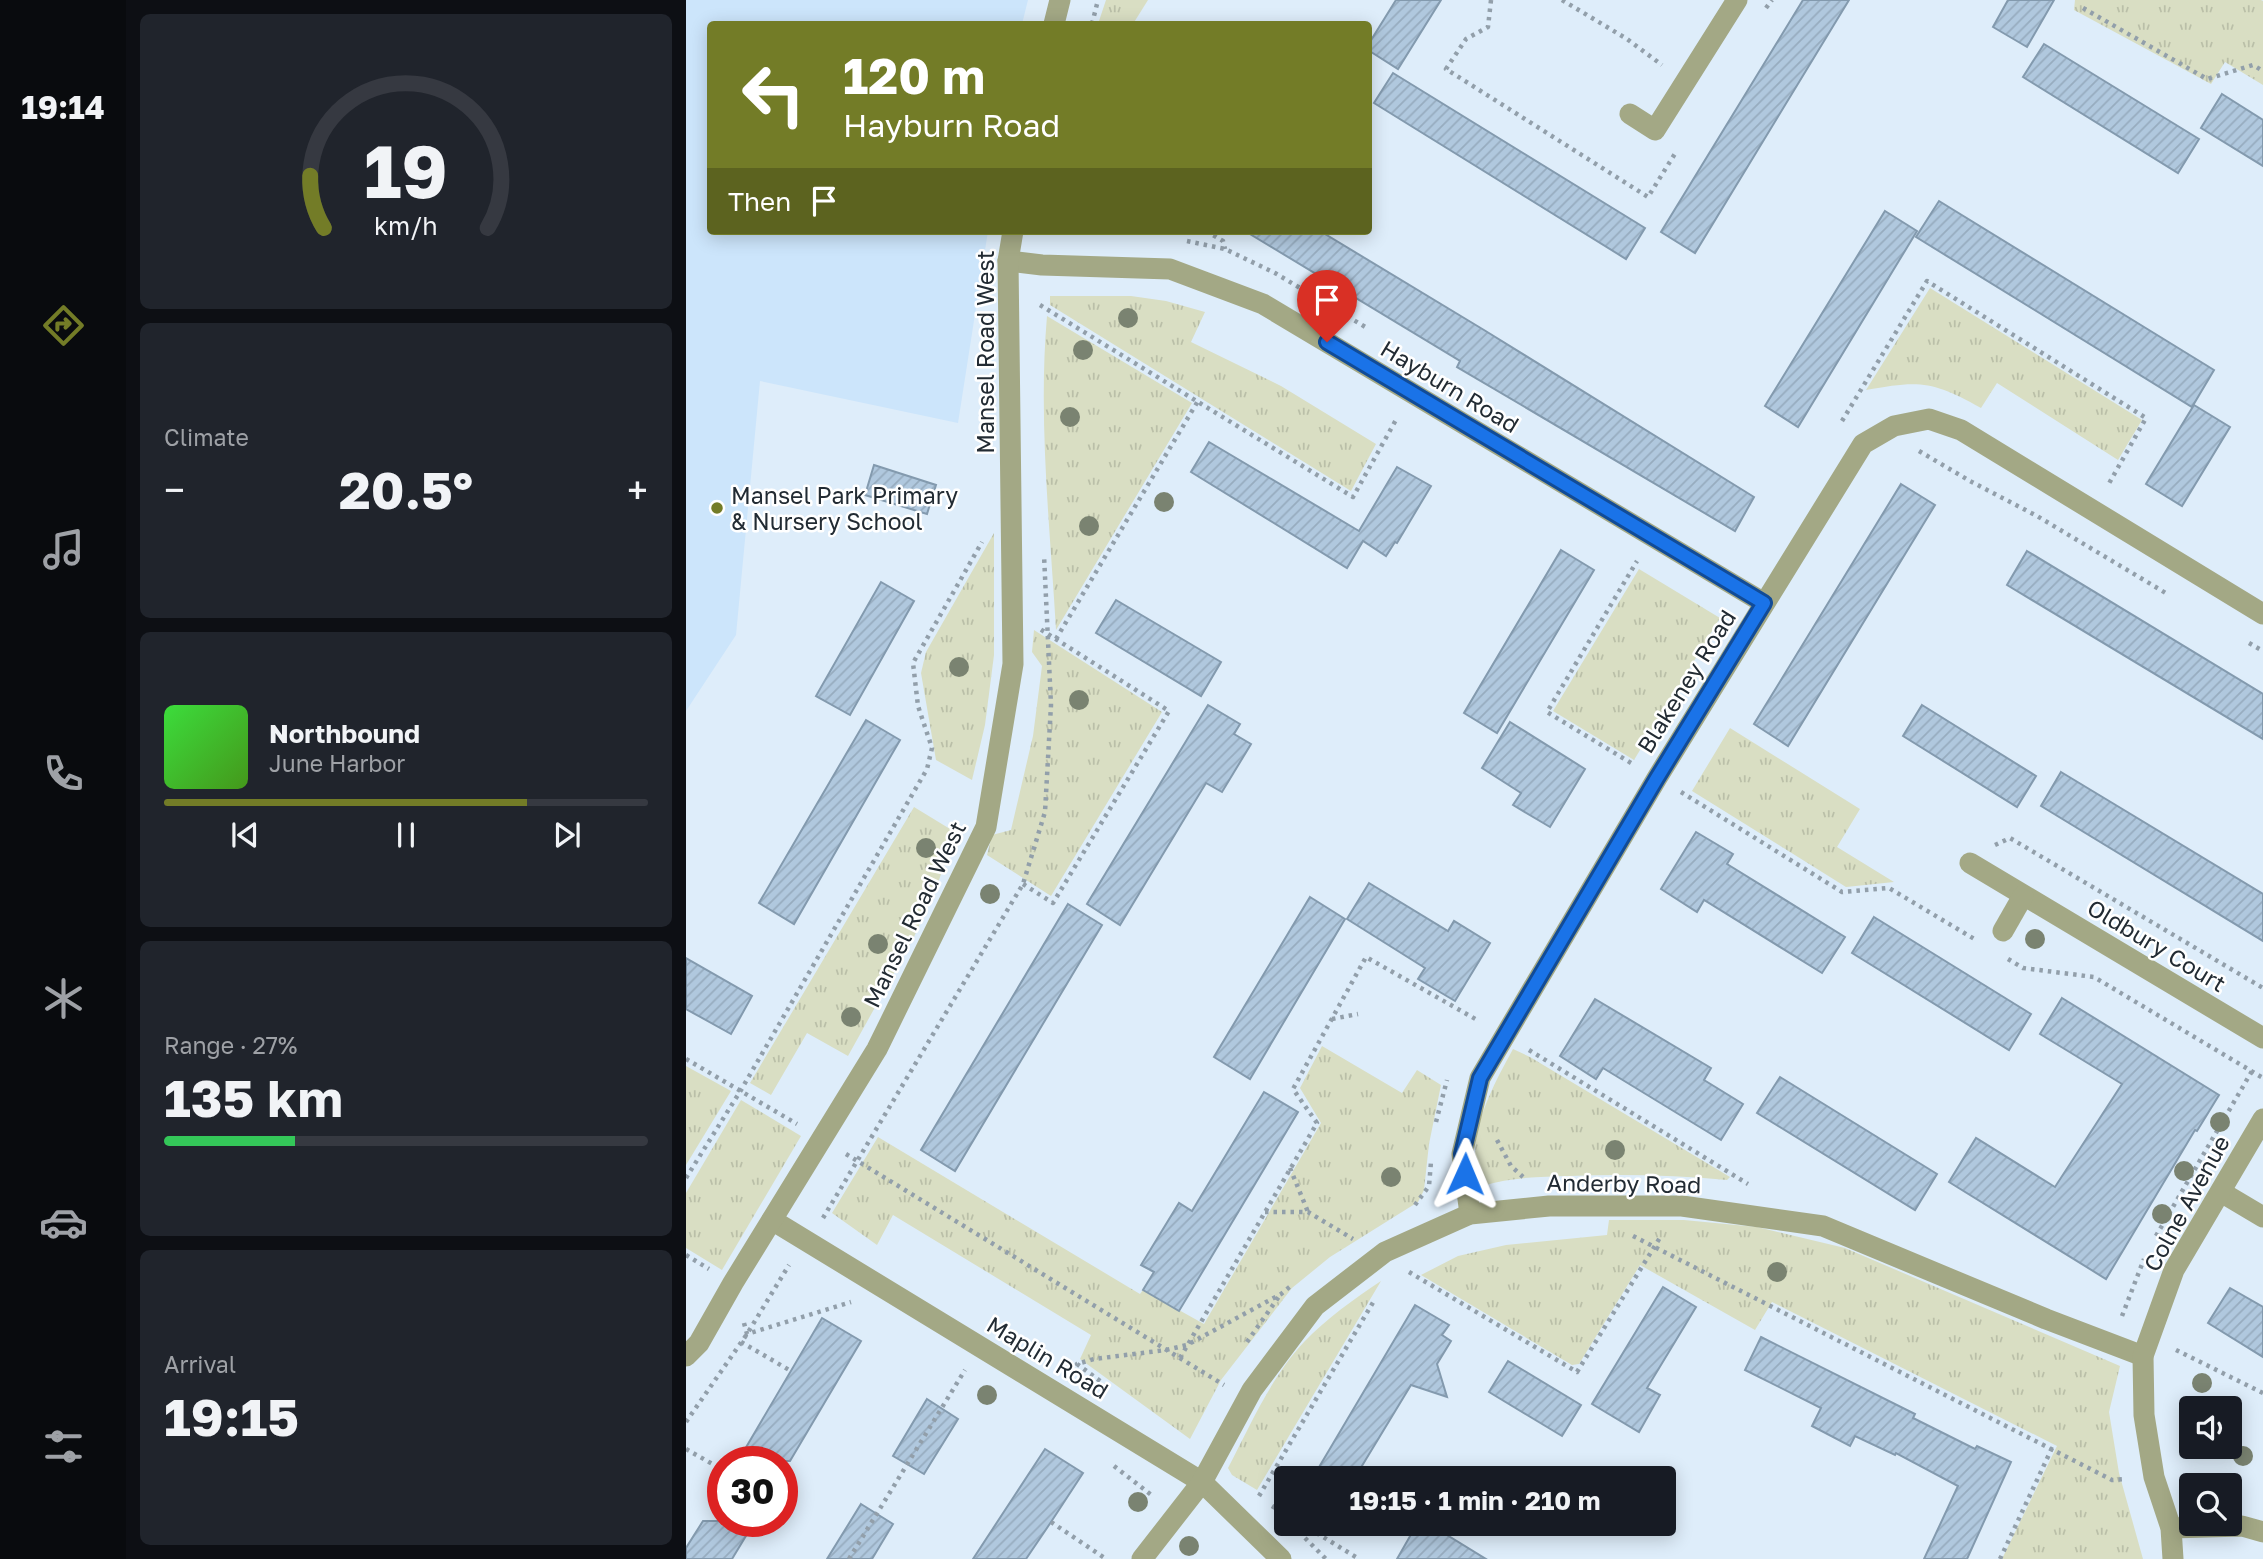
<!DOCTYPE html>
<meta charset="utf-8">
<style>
body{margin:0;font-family:"Golos Text",sans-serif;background:#20242c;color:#f1f3f6;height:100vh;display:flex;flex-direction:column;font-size:26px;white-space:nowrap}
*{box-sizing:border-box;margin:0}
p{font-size:23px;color:#9ea1a6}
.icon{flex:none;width:38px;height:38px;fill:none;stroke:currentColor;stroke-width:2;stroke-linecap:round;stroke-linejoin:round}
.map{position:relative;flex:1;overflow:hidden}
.sheet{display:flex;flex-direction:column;gap:14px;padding:14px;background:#0d0f14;width:560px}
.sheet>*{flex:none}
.guide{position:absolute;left:21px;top:21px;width:665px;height:214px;border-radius:7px;box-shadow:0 4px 18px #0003;background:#737c27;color:#fff;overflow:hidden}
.fabs{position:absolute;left:1493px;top:1396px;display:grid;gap:14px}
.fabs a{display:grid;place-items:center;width:63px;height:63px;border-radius:7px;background:#171b24;box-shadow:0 4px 18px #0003;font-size:35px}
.speed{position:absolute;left:21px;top:1446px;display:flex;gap:14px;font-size:35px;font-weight:700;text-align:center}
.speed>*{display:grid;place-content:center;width:91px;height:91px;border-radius:50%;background:#171b24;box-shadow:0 4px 18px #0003;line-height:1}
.speed .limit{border:10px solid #d22;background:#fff;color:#111}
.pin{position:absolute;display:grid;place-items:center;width:60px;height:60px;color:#fff;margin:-72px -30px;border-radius:50% 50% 50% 0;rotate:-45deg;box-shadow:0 0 7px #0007}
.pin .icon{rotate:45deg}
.me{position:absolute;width:77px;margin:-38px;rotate:1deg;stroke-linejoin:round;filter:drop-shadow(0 0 5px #0008)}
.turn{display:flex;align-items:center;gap:24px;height:147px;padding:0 21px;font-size:32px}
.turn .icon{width:91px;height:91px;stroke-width:2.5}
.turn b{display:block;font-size:49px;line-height:60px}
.then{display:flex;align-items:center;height:66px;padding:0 21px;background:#0003;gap:14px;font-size:26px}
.big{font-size:52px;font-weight:700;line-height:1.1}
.sheet .widget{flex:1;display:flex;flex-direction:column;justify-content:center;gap:10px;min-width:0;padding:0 24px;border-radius:10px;background:#20242c}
.sheet .dial{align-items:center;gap:0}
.dial svg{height:182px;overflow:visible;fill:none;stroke:#363941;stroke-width:7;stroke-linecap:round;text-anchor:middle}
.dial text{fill:#f1f3f6;stroke:none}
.song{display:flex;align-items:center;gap:21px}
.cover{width:84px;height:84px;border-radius:10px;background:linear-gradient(135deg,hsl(120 70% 55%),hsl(100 70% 35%))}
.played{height:7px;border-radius:4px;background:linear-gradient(90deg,#737c27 75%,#363941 75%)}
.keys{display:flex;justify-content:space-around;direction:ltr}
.heat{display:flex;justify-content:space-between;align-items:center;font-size:38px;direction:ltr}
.charge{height:10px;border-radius:5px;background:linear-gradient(90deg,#34c759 27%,#363941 0)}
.trip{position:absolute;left:588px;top:1466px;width:402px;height:70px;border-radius:7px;background:#171b24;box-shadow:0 4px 18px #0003;font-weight:700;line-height:70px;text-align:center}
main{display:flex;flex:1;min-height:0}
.tab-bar{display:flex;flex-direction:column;width:126px;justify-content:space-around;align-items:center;background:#090b0e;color:#9ea1a6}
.tab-bar .icon{width:49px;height:49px}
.tab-bar .on{color:#737c27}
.tab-bar b{font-size:32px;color:#f1f3f6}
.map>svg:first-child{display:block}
.built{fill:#cce5fb}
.grass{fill:url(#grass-tufts)}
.building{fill:url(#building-hatch);stroke:#839aae;stroke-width:2}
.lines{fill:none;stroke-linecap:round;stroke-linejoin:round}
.path{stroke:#929faa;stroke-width:4.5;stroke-dasharray:3.5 5;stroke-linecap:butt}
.minor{stroke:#a3a885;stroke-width:21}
.tree{fill:#7a8371}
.route-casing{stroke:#114b97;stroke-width:18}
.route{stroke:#1a73e8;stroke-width:12}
.poi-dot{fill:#737c27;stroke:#fff;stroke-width:2.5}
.labels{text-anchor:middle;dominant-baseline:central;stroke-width:5;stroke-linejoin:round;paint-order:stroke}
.street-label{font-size:23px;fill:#222b33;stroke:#fff}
.poi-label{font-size:23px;fill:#222b33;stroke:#fff;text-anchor:start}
</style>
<main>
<nav class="tab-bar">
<b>19:14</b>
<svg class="icon on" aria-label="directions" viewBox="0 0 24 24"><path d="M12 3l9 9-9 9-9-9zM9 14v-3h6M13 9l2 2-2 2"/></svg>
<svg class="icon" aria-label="music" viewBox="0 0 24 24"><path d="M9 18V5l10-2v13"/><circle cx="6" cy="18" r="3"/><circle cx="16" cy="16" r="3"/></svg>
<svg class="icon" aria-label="phone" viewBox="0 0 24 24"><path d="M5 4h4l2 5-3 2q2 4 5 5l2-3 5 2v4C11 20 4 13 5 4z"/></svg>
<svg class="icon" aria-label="climate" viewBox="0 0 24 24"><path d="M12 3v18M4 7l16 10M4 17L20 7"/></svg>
<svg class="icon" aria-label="car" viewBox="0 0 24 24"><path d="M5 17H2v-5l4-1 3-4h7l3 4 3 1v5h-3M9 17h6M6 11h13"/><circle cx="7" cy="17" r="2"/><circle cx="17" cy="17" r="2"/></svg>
<svg class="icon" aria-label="filters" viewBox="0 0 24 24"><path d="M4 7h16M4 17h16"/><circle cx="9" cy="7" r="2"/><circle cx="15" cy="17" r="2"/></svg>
</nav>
<section class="sheet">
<div class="widget dial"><svg viewBox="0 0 100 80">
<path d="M14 69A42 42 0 1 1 86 69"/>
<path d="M14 69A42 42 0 0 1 8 46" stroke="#737c27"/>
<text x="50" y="56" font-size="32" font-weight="700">19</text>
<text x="50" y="72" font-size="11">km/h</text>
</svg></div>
<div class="widget"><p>Climate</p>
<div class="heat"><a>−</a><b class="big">20.5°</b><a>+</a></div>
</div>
<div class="widget">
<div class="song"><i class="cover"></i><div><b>Northbound</b><p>June Harbor</p></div></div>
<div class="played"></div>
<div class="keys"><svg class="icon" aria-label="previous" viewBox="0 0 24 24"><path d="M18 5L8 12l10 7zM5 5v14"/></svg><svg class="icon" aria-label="pause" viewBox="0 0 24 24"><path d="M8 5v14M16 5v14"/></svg><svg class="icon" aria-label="next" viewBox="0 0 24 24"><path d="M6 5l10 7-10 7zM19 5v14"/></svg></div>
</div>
<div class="widget"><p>Range · 27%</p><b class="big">135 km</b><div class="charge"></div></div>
<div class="widget"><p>Arrival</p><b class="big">19:15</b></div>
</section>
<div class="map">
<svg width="1577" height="1559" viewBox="0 0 1577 1559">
<defs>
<pattern id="grass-tufts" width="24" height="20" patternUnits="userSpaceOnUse" patternTransform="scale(1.75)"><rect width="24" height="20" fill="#d9dec3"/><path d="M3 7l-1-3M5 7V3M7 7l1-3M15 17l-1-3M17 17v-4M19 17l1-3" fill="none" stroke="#babfa8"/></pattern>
<pattern id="building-hatch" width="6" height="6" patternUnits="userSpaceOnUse" patternTransform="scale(1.75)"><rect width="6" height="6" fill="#b0c8de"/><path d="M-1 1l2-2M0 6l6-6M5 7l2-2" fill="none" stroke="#97acbf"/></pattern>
</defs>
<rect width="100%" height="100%" fill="#deedfa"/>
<path class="built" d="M 0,0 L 342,0 L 336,24 L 24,24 L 24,231 L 302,231 L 272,423 L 74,381 L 50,635 L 0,711 Z"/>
<g class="grass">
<path d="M 420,0 L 462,0 L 447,24 L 412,24 Z"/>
<path d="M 1389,0 L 1575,0 L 1577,1 L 1577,85 L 1539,62 L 1525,84 L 1388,10 Z"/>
<path d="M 1244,288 L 1456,420 L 1432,460 L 1311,383 L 1295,408 C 1247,381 1234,380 1180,390 Z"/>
<path d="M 364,296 L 445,296 L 480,301 L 519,312 L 505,342 L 595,386 L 690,444 L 665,491 L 364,305 Z"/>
<path d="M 361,316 L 506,403 L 370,630 C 364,526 352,420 361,316 Z"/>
<path d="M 308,533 L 308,655 L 299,725 L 286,780 L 250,760 L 235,673 L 240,652 Z"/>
<path d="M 953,569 L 1034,618 L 948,760 L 867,711 Z"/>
<path d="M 348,630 L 476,712 L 365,896 L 301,855 L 306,835 L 325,830 L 347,736 L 356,666 L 346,652 Z"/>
<path d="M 1044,728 L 1174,809 L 1151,847 L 1208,882 L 1160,887 L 1006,791 Z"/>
<path d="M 228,807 L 269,832 L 252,883 L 228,937 L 162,1056 L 121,1033 L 85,1095 L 64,1083 Z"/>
<path d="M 636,1046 L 716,1093 L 731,1070 L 755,1085 L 743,1144 L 738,1190 L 732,1202 L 644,1257 L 606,1288 L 535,1380 L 504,1439 L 394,1359 L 405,1335 L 207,1215 L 191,1245 L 146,1213 L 192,1137 L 454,1294 L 457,1290 L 518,1324 L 635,1123 L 614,1088 Z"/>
<path d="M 827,1049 L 844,1057 L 1044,1177 L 1041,1180 C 989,1175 936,1174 883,1176 C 854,1177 824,1177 797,1186 C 774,1144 807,1086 827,1049 Z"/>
<path d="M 0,1066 L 45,1091 L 0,1165 Z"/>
<path d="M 55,1100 L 115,1136 L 36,1270 L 0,1248 L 0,1193 Z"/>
<path d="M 923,1220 L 998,1220 L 1071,1227 L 1159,1248 L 1434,1366 L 1423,1412 L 1433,1473 L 1457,1559 L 1316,1559 L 1371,1446 L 1086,1302 L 1069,1330 L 954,1265 L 893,1364 L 886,1365 L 735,1275 L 772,1256 L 820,1245 L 921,1235 Z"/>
<path d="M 695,1281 L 571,1490 L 546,1475 L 542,1468 C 564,1426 585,1377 618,1342 C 641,1318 668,1299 695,1281 Z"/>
</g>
<g class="building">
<path d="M 710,0 L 755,0 L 712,69 L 682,50 L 682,45 Z"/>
<path d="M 1117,0 L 1163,0 L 1009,253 L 975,232 Z"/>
<path d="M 1322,0 L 1368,0 L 1341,47 L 1307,27 Z"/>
<path d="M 1358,44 L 1513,139 L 1492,173 L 1337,77 Z"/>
<path d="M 707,73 L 959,228 L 940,259 L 688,103 Z"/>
<path d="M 1536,94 L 1577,120 L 1577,166 L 1515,128 Z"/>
<path d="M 1253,201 L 1528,370 L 1506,407 L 1230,237 Z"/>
<path d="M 1199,211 L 1231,231 L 1112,427 L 1079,406 Z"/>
<path d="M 559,231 L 634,231 L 798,330 L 1068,497 L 1049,531 L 771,367 L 774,361 Z"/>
<path d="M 1508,405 L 1544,427 L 1496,506 L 1460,484 Z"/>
<path d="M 523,442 L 673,531 L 711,467 L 745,486 L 711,543 L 709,542 L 700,556 L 677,541 L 661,568 L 505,472 Z"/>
<path d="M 188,465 L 250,485 L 241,514 L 179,495 Z"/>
<path d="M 1215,484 L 1249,505 L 1102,746 L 1068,724 Z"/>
<path d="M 875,550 L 908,570 L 811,733 L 778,713 Z"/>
<path d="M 1341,551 L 1577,694 L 1577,739 L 1321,585 Z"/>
<path d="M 195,582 L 228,601 L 164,715 L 130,696 Z"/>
<path d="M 430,600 L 535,662 L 515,696 L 410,633 Z"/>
<path d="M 522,705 L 554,724 L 548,734 L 565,744 L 536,792 L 520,783 L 434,925 L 401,904 Z"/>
<path d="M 1236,705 L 1350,776 L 1331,807 L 1217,736 Z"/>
<path d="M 180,720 L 214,740 L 108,924 L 73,903 Z"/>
<path d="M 824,722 L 899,769 L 864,827 L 827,805 L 835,793 L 796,768 Z"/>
<path d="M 1375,772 L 1577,894 L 1577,941 L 1355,806 Z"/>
<path d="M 1010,832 L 1047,854 L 1041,864 L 1159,937 L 1136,973 L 1018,900 L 1011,912 L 975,889 Z"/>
<path d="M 683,883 L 762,931 L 768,921 L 804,943 L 769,1001 L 732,979 L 739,968 L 661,919 Z"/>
<path d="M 624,897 L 659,919 L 564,1079 L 528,1057 Z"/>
<path d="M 382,904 L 416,925 L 269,1171 L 235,1150 Z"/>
<path d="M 1188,917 L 1345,1014 L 1323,1050 L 1166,953 Z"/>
<path d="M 0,958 L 66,996 L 45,1034 L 0,1009 Z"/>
<path d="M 1376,998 L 1533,1095 L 1511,1131 L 1509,1130 L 1420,1279 L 1263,1182 L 1290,1138 L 1369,1187 L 1436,1084 L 1354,1034 Z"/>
<path d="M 909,999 L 1025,1068 L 1018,1080 L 1057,1104 L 1035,1140 L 917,1068 L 910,1079 L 874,1056 Z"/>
<path d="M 1094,1077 L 1251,1174 L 1229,1210 L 1071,1113 Z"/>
<path d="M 578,1092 L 612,1112 L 493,1311 L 457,1290 L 468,1272 L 455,1265 L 493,1203 L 506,1211 Z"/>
<path d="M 977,1287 L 1010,1307 L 961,1388 L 974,1395 L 953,1432 L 906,1404 Z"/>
<path d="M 1544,1288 L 1577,1307 L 1577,1357 L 1522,1323 Z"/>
<path d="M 729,1305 L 763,1325 L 756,1335 L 765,1341 L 751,1364 L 761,1397 L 725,1385 L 668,1479 L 626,1479 Z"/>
<path d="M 136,1318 L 175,1341 L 104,1461 L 52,1461 Z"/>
<path d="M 1075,1337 L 1229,1414 L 1227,1418 L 1289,1449 L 1291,1446 L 1325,1462 L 1281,1559 L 1238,1559 L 1272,1486 L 1210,1453 L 1209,1455 L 1169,1436 L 1164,1446 L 1126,1426 L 1135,1408 L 1059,1370 Z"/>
<path d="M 822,1361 L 895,1405 L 876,1436 L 803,1392 Z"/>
<path d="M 241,1399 L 272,1419 L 238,1474 L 207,1456 Z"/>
<path d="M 359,1449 L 397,1473 L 365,1522 L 340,1559 L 287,1559 Z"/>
<path d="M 175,1504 L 207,1524 L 186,1559 L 141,1559 Z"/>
<path d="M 17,1521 L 69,1521 L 46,1559 L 0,1559 L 0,1548 Z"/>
<path d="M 731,1524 L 743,1524 L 800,1559 L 711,1559 Z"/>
</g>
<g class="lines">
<g class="path">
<path d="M 805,0 L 802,27 L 780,39 L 760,69 L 962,197 L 990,152"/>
<path d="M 876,0 L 941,39 L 976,65"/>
<path d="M 1080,8 L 1086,0"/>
<path d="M 1397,8 L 1521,79 L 1567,65 L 1577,71"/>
<path d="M 406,24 L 412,0"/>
<path d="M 520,231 L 537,241 L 539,249"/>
<path d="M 501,241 L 539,249 L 589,273 L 681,328"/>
<path d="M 354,305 L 667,497 L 711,418"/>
<path d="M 1156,421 L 1241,281 L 1460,418 L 1421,487"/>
<path d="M 1233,451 L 1284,481 L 1351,516 L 1483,595"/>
<path d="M 370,639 L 512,401"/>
<path d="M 1563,643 L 1577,651"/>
<path d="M 945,763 L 861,712 L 951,561"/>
<path d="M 995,792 L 1156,892 L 1203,888 L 1290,940"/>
<path d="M 1309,845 L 1324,838 L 1577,988"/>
<path d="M 337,884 L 367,903 L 483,711 L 354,629"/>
<path d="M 1322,959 L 1337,968 L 1408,977 L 1577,1078"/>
<path d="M 646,1019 L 672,1014"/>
<path d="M 843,1050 L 1062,1184"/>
<path d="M 0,1059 L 111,1124"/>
<path d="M 750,1122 L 761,1080"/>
<path d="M 811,1140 L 825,1166 L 837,1177"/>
<path d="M 160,1154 L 538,1385"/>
<path d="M 604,1168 L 622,1212"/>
<path d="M 0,1178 L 55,1090 L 241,769 L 246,748 L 232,706 L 227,663 L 296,542"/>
<path d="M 729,1205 L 743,1186 L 745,1162"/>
<path d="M 579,1212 L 622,1212 L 667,1239"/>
<path d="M 137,1218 L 337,884 L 359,812 L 365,705 L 358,555"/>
<path d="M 947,1236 L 1426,1480 L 1440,1479"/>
<path d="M 1470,1236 L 1566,1071"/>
<path d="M 0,1255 L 23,1269"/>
<path d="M 723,1272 L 891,1372 L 975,1236"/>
<path d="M 1436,1316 L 1458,1259"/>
<path d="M 58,1323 L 61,1334 L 165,1302"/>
<path d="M 55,1342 L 105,1371"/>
<path d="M 561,1342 L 594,1295"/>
<path d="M 1490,1350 L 1577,1393"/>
<path d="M 494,1358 L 631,1123 L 607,1089 L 680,957 L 793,1021"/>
<path d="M 421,1386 L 391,1364 L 408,1359 L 480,1350 L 501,1345 L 595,1294 L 606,1285"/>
<path d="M 0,1422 L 61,1334 L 103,1265"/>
<path d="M 0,1449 L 37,1470"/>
<path d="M 428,1466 L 468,1497"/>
<path d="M 573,1496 L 689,1299"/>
<path d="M 586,1506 L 600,1515"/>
<path d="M 365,1522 L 420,1559"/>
<path d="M 616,1524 L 673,1559"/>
<path d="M 619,1538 L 640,1559"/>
<path d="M 163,1559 L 279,1370"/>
<path d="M 1314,1559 L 1366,1448"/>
</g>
<g class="minor">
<path d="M 368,24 L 374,0"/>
<path d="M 944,114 L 969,130 L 1051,0"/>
<path d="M 322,261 L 356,265 L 484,269 L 577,304 L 1078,603"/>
<path d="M 1284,863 L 1577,1038"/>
<path d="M 1317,931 L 1337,896"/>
<path d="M 1535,1192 L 1577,1217"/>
<path d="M 784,1214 L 776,1154 L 794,1078 L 971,778 L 1177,444 L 1208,426 L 1243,419 L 1275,430 L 1577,614"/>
<path d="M 86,1220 L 516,1482 L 595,1559"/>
<path d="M 0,1356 L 13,1343 L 47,1283 L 191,1049 L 300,827 L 327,664 L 322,261 L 327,231"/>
<path d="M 1485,1528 L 1556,1526 L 1577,1532"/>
<path d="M 456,1559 L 516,1482 L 566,1390 L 629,1306 L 699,1252 L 784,1214 L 863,1206 L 996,1206 L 1137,1226 L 1360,1319 L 1457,1356"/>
<path d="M 1487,1559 L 1485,1528 L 1468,1477 L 1458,1415 L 1457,1356 L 1488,1270 L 1577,1119"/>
</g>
</g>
<g class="tree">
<circle cx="442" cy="318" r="10"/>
<circle cx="397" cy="350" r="10"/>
<circle cx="384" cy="417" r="10"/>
<circle cx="478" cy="502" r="10"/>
<circle cx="403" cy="526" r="10"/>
<circle cx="273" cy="667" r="10"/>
<circle cx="393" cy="700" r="10"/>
<circle cx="240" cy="848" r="10"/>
<circle cx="304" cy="894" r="10"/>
<circle cx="1349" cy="939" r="10"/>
<circle cx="192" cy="944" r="10"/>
<circle cx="165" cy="1017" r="10"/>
<circle cx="1534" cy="1122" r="10"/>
<circle cx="929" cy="1150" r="10"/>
<circle cx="1498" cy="1171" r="10"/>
<circle cx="705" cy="1177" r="10"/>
<circle cx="1476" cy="1214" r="10"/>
<circle cx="1091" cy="1272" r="10"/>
<circle cx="1516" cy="1383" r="10"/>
<circle cx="301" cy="1395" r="10"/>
<circle cx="1557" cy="1456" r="10"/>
<circle cx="452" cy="1502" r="10"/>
<circle cx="503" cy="1546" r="10"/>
</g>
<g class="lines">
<g class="route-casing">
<path id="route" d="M 641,342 L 1078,603 L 971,778 L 794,1078 L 776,1154 L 779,1174"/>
</g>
<use href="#route" class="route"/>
</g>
<circle class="poi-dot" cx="31" cy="508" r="7"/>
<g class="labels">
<g class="street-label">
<text transform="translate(299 352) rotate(-90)">Mansel Road West</text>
<text transform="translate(764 386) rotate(31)">Hayburn Road</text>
<text transform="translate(1000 681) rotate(-58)">Blakeney Road</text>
<text transform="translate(228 914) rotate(-64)">Mansel Road West</text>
<text transform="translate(1471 945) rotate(31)">Oldbury Court</text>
<text transform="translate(938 1183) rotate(1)">Anderby Road</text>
<text transform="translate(1500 1203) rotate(-61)">Colne Avenue</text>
<text transform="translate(362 1357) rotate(31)">Maplin Road</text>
</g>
<g class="poi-label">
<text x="45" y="495">Mansel Park Primary<tspan x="45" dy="26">&amp; Nursery School</tspan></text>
</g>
</g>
</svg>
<div class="fabs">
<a><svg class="icon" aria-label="sound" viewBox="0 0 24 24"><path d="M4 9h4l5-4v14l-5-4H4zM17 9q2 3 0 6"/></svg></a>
<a><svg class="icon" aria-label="search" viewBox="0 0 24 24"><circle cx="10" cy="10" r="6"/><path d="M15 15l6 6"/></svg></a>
</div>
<div class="speed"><div class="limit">30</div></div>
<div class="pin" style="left:641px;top:342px;background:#d93025"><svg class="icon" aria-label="arrive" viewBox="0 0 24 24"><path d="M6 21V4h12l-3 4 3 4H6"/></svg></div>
<svg class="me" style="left:779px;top:1174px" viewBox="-20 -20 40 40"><path d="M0-17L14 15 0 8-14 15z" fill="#1a73e8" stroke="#fff" stroke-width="4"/></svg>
<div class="trip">19:15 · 1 min · 210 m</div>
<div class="guide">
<div class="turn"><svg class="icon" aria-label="left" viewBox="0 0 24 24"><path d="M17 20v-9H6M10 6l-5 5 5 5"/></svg><div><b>120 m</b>Hayburn Road</div></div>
<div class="then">Then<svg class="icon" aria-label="arrive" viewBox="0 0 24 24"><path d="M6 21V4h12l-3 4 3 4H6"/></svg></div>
</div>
</div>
</main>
